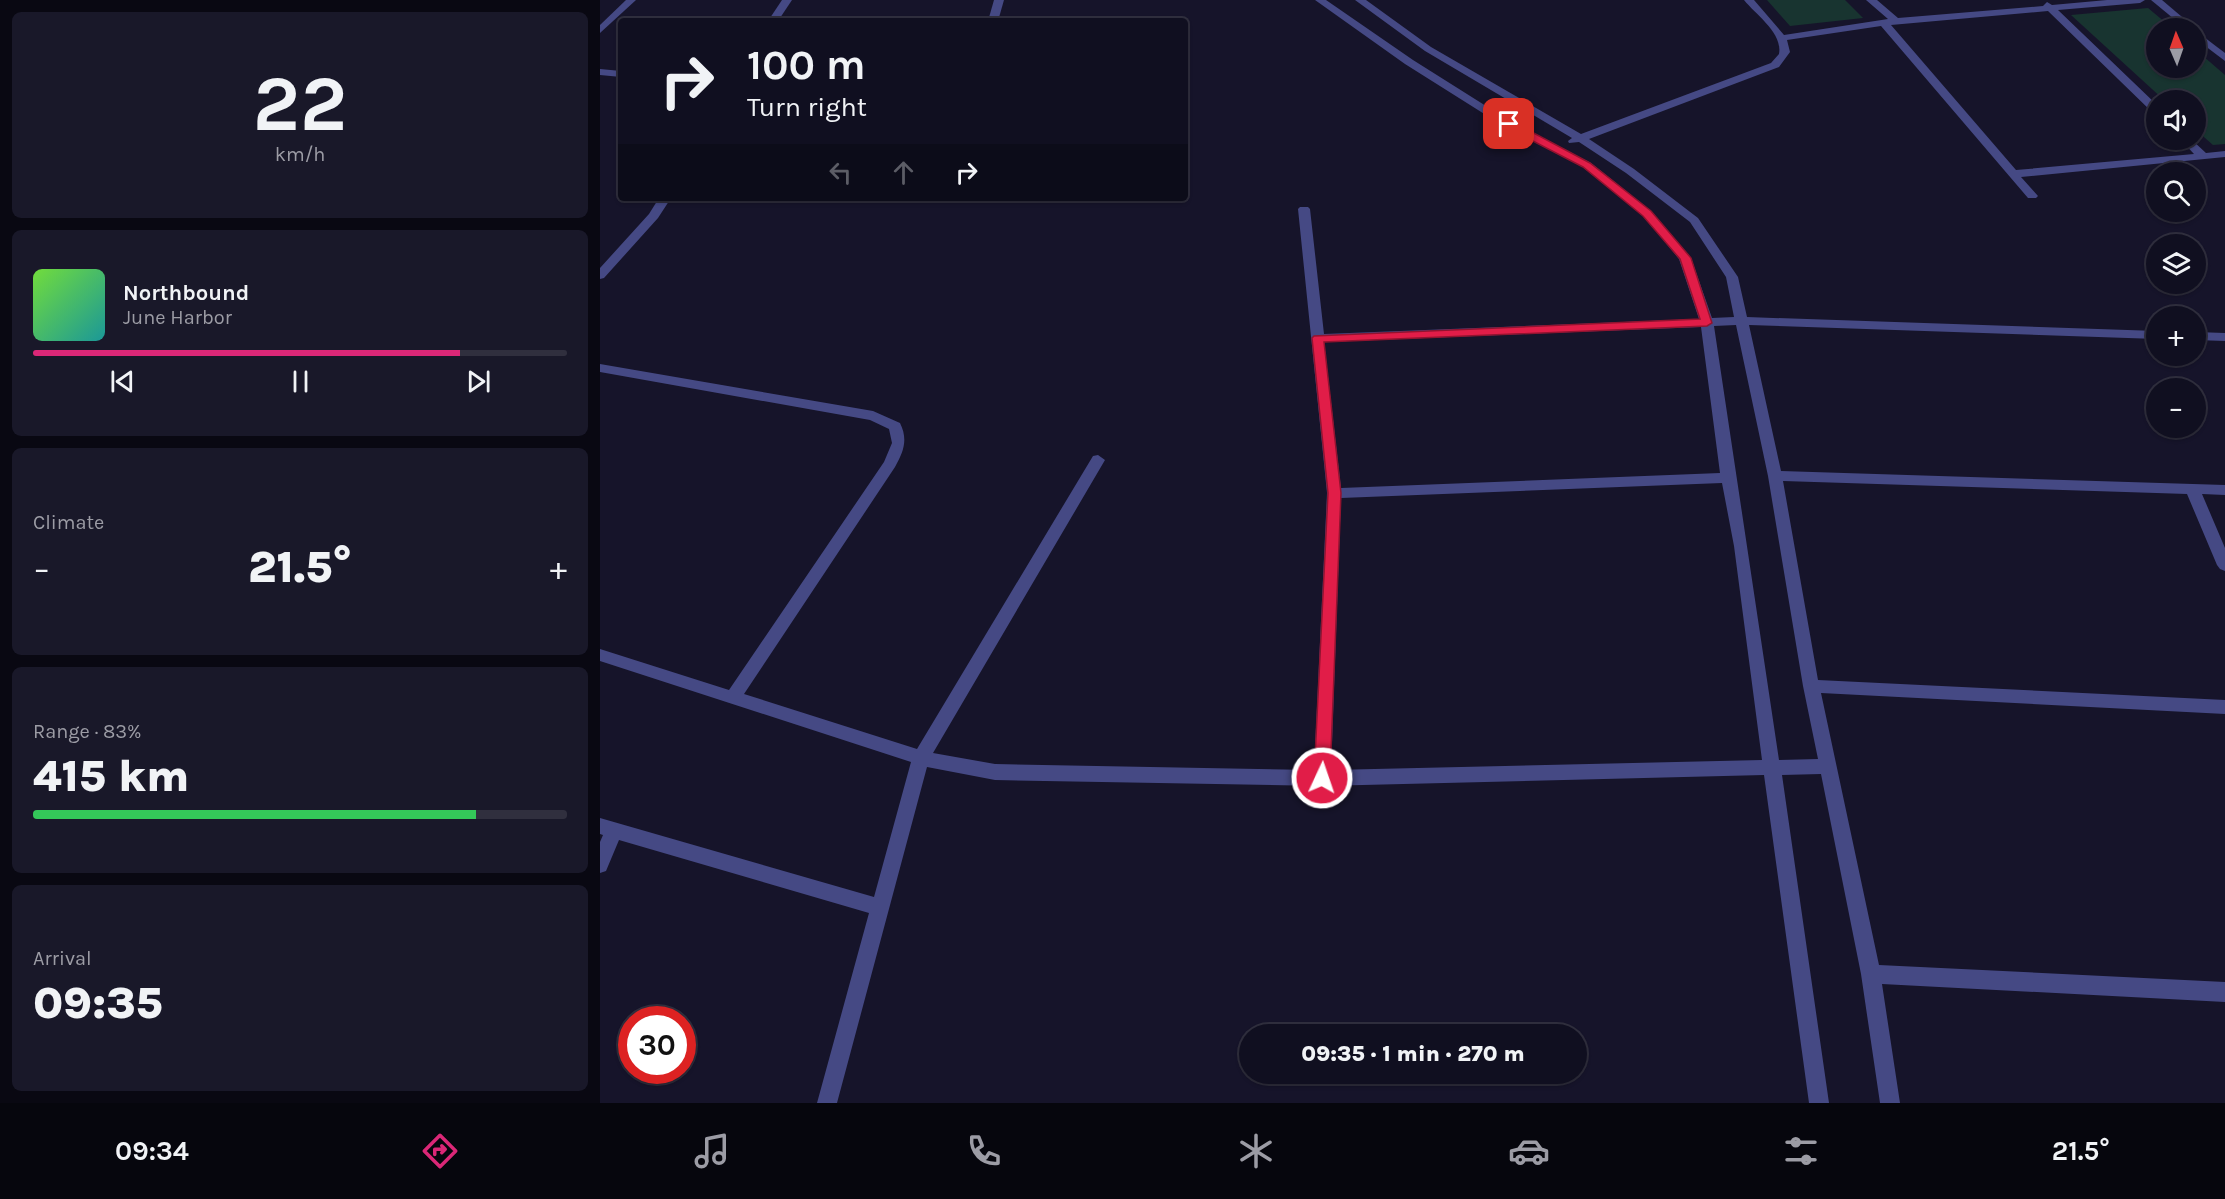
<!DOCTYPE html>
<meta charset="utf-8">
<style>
body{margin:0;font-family:Karla,sans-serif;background:#191829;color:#f1f3f6;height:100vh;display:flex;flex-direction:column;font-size:22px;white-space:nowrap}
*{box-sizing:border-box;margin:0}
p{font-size:20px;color:#9c9ca5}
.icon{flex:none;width:33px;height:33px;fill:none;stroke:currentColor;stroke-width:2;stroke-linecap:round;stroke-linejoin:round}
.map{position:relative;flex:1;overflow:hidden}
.drawer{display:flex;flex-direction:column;gap:12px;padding:12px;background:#090812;width:600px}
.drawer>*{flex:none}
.hud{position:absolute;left:18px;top:18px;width:570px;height:183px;border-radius:6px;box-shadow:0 2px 4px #0004,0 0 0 2px #302f3e;background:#100f20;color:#f1f3f6;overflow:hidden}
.needle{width:39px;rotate:358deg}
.tools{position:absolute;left:1546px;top:18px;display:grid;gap:12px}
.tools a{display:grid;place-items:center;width:60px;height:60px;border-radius:50%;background:#100f20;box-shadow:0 2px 4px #0004,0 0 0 2px #302f3e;font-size:30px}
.speed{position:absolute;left:18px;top:1006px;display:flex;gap:12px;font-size:30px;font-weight:700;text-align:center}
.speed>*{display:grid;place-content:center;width:78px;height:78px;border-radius:50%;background:#100f20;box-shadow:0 2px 4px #0004,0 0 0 2px #302f3e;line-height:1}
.speed .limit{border:9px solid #d22;background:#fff;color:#111}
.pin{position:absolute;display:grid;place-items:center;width:51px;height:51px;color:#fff;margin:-26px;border-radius:12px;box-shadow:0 3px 9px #0006}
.me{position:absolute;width:66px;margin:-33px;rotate:3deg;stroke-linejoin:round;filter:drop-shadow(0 0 4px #0008)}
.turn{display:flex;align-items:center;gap:21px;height:126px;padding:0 30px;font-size:27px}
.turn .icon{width:78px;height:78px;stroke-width:2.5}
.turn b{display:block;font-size:42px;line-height:51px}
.lanes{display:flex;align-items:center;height:57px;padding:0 30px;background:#0003;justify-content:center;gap:30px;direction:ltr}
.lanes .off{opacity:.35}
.big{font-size:45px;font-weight:800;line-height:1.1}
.drawer .widget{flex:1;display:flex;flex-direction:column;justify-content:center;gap:9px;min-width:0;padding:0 21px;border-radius:9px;background:#191829}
.drawer .dial{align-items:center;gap:0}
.dial b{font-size:78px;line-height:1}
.song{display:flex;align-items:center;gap:18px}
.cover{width:72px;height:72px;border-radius:9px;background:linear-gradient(135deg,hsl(100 70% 55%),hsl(180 70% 35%))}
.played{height:6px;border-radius:3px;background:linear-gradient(90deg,#db2777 80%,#302f3e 80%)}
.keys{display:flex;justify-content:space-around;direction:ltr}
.heat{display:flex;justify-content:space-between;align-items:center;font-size:33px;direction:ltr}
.charge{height:9px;border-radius:4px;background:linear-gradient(90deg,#34c759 83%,#302f3e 0)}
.trip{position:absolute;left:639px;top:1024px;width:348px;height:60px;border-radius:30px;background:#100f20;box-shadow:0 2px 4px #0004,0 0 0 2px #302f3e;font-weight:800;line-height:60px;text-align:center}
.menu{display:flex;height:96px;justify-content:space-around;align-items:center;background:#06060d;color:#9c9ca5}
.menu .icon{width:42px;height:42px}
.menu .selected{color:#db2777}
.menu b{font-size:27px;color:#f1f3f6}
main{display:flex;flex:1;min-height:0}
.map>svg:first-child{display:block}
.green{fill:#183430}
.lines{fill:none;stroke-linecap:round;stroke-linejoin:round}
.minor{fill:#454984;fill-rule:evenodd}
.route{fill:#e11d48;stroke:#92132f;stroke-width:1.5}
</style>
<main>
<section class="drawer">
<div class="widget dial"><b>22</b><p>km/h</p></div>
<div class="widget">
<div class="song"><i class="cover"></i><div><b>Northbound</b><p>June Harbor</p></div></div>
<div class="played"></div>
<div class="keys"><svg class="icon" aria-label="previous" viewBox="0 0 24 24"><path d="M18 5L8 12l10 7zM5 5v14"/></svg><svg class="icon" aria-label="pause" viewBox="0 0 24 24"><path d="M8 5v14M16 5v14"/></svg><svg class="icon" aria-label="next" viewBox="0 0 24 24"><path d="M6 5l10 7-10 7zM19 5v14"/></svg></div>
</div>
<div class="widget"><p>Climate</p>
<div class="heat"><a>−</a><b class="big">21.5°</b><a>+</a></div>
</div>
<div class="widget"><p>Range · 83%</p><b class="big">415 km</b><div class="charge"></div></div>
<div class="widget"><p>Arrival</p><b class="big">09:35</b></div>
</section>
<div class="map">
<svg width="1625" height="1103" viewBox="0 0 1625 1103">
<rect width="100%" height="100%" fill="#16142a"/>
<g class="green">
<path d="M 1167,0 L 1245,0 L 1263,18 L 1190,26 Z"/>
<path d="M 1548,8 L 1572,28 L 1557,28 L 1557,68 L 1596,68 L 1596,50 L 1625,75 L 1625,144 L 1613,145 L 1596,130 L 1596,100 L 1564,100 L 1471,15 Z"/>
</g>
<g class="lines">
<g class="minor">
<path d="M 26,0 L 36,0 L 0,33 L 0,25 Z"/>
<path d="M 182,0 L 192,0 L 178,21 L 168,21 Z"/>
<path d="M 394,0 L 404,0 L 398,21 L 388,21 Z"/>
<path d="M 715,0 L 726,0 L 813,60 L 913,123 L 991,163 L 1051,211 L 1091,258 L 1112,318 L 1134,317 L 1126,277 L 1090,222 L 1026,173 L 979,142 L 969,143 L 968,141 L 972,138 L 825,51 L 755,0 L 766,0 L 831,47 L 981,134 L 1171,63 L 1179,54 C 1183,33 1156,15 1144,0 L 1154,0 L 1184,35 L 1288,19 L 1266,0 L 1277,0 L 1298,18 L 1443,6 L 1447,2 L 1452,5 L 1507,0 L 1545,0 L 1540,3 L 1458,10 L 1557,105 L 1557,114 L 1553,113 L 1448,11 L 1291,25 L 1416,170 L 1594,154 L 1581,140 L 1592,140 L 1606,153 L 1625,151 L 1625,157 L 1421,177 L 1438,196 L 1436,198 L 1428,198 L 1281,26 L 1187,40 L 1190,52 L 1179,67 L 989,139 L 1034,169 L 1098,218 L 1138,277 L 1147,317 L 1557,331 L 1557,339 L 1149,325 L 1181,471 L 1625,485 L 1625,495 L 1602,494 L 1625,548 L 1625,571 L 1620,569 L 1617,565 L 1587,494 L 1183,481 L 1218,680 L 1625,700 L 1625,714 L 1221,693 L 1279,965 L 1625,982 L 1625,1002 L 1282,984 L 1300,1103 L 1280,1103 L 1261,974 L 1221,774 L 1182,775 L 1229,1103 L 1209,1103 L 1164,775 L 722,786 L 395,780 L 327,767 L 237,1103 L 217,1103 L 269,913 L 19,840 L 6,871 L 0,873 L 0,842 L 3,835 L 0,834 L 0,818 L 274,897 L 311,762 L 0,661 L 0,649 L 129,690 L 284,462 L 292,443 L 289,429 L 270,420 L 0,372 L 0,364 L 273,411 L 300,423 C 308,439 304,451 295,467 L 144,694 L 317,749 L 493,456 L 498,455 L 505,460 L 333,753 L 395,764 L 714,770 L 727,493 L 698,209 L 700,207 L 708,207 L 710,209 L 724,334 L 1099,319 L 1079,259 L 1043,215 L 983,167 L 905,127 L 805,64 ZM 1136,325 L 1168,476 L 1203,686 L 1218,759 L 1179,760 L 1114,326 ZM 1101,327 L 1120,473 L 741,488 L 724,342 ZM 1122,483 L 1134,546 L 1162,760 L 731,770 L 741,498 Z"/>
<path d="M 1551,0 L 1562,0 L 1595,28 L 1585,28 Z"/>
<path d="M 1596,31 L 1625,53 L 1625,61 L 1596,39 Z"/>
<path d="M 0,69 L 21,71 L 21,77 L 0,75 Z"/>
<path d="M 59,198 L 71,198 L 58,218 L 4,278 L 0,279 L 0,268 L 49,214 Z"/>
<path d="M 1596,332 L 1625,333 L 1625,341 L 1596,340 Z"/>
</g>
</g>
<path class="route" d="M 906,122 L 913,122 L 990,163 L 1051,211 L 1091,258 L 1112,323 L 1107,326 L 724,342 L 741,493 L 730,778 L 727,783 L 722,785 L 716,783 L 714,778 L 728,493 L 712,338 L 714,336 L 1100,319 L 1080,259 L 1043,216 L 983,167 L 906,127 Z"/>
</svg>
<div class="tools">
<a><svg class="needle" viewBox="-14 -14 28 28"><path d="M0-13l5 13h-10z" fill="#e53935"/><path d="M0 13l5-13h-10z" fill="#9c9ca5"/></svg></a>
<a><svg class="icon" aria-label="sound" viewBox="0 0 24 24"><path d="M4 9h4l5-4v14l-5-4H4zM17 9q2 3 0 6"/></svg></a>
<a><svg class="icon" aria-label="search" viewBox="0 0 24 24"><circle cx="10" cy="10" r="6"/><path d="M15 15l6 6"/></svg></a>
<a><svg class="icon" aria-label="layers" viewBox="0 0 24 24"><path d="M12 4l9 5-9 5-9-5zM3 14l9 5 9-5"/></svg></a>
<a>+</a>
<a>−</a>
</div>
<div class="speed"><div class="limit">30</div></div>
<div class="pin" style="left:909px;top:124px;background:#d93025"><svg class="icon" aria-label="arrive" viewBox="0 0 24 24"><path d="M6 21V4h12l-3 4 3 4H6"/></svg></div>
<svg class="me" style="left:722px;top:778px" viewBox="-20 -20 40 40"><circle r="17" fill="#e11d48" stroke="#fff" stroke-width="3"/><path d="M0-11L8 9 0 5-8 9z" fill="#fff"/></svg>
<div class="trip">09:35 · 1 min · 270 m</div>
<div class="hud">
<div class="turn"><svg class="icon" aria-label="right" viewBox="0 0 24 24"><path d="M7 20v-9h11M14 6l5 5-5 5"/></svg><div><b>100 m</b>Turn right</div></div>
<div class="lanes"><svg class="icon off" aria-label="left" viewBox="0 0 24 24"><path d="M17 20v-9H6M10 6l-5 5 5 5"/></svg><svg class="icon off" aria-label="ahead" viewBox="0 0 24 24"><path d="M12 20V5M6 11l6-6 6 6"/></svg><svg class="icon" aria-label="right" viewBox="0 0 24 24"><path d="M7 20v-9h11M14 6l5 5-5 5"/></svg></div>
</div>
</div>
</main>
<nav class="menu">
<b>09:34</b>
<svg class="icon selected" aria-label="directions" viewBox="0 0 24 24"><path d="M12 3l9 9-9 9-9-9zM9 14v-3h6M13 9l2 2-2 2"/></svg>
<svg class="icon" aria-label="music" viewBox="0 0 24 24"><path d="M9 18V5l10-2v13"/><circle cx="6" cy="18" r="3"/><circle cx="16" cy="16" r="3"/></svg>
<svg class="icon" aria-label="phone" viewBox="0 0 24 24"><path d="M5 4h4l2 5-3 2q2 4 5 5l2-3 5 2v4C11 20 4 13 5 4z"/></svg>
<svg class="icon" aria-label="climate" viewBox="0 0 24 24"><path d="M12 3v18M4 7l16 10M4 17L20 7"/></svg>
<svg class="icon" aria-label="car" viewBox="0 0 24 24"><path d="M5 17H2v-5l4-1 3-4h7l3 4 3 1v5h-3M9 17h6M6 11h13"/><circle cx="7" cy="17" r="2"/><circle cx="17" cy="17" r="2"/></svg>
<svg class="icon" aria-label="filters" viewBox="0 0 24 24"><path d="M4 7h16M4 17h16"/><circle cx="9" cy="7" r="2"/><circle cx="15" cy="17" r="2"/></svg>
<b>21.5°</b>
</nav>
